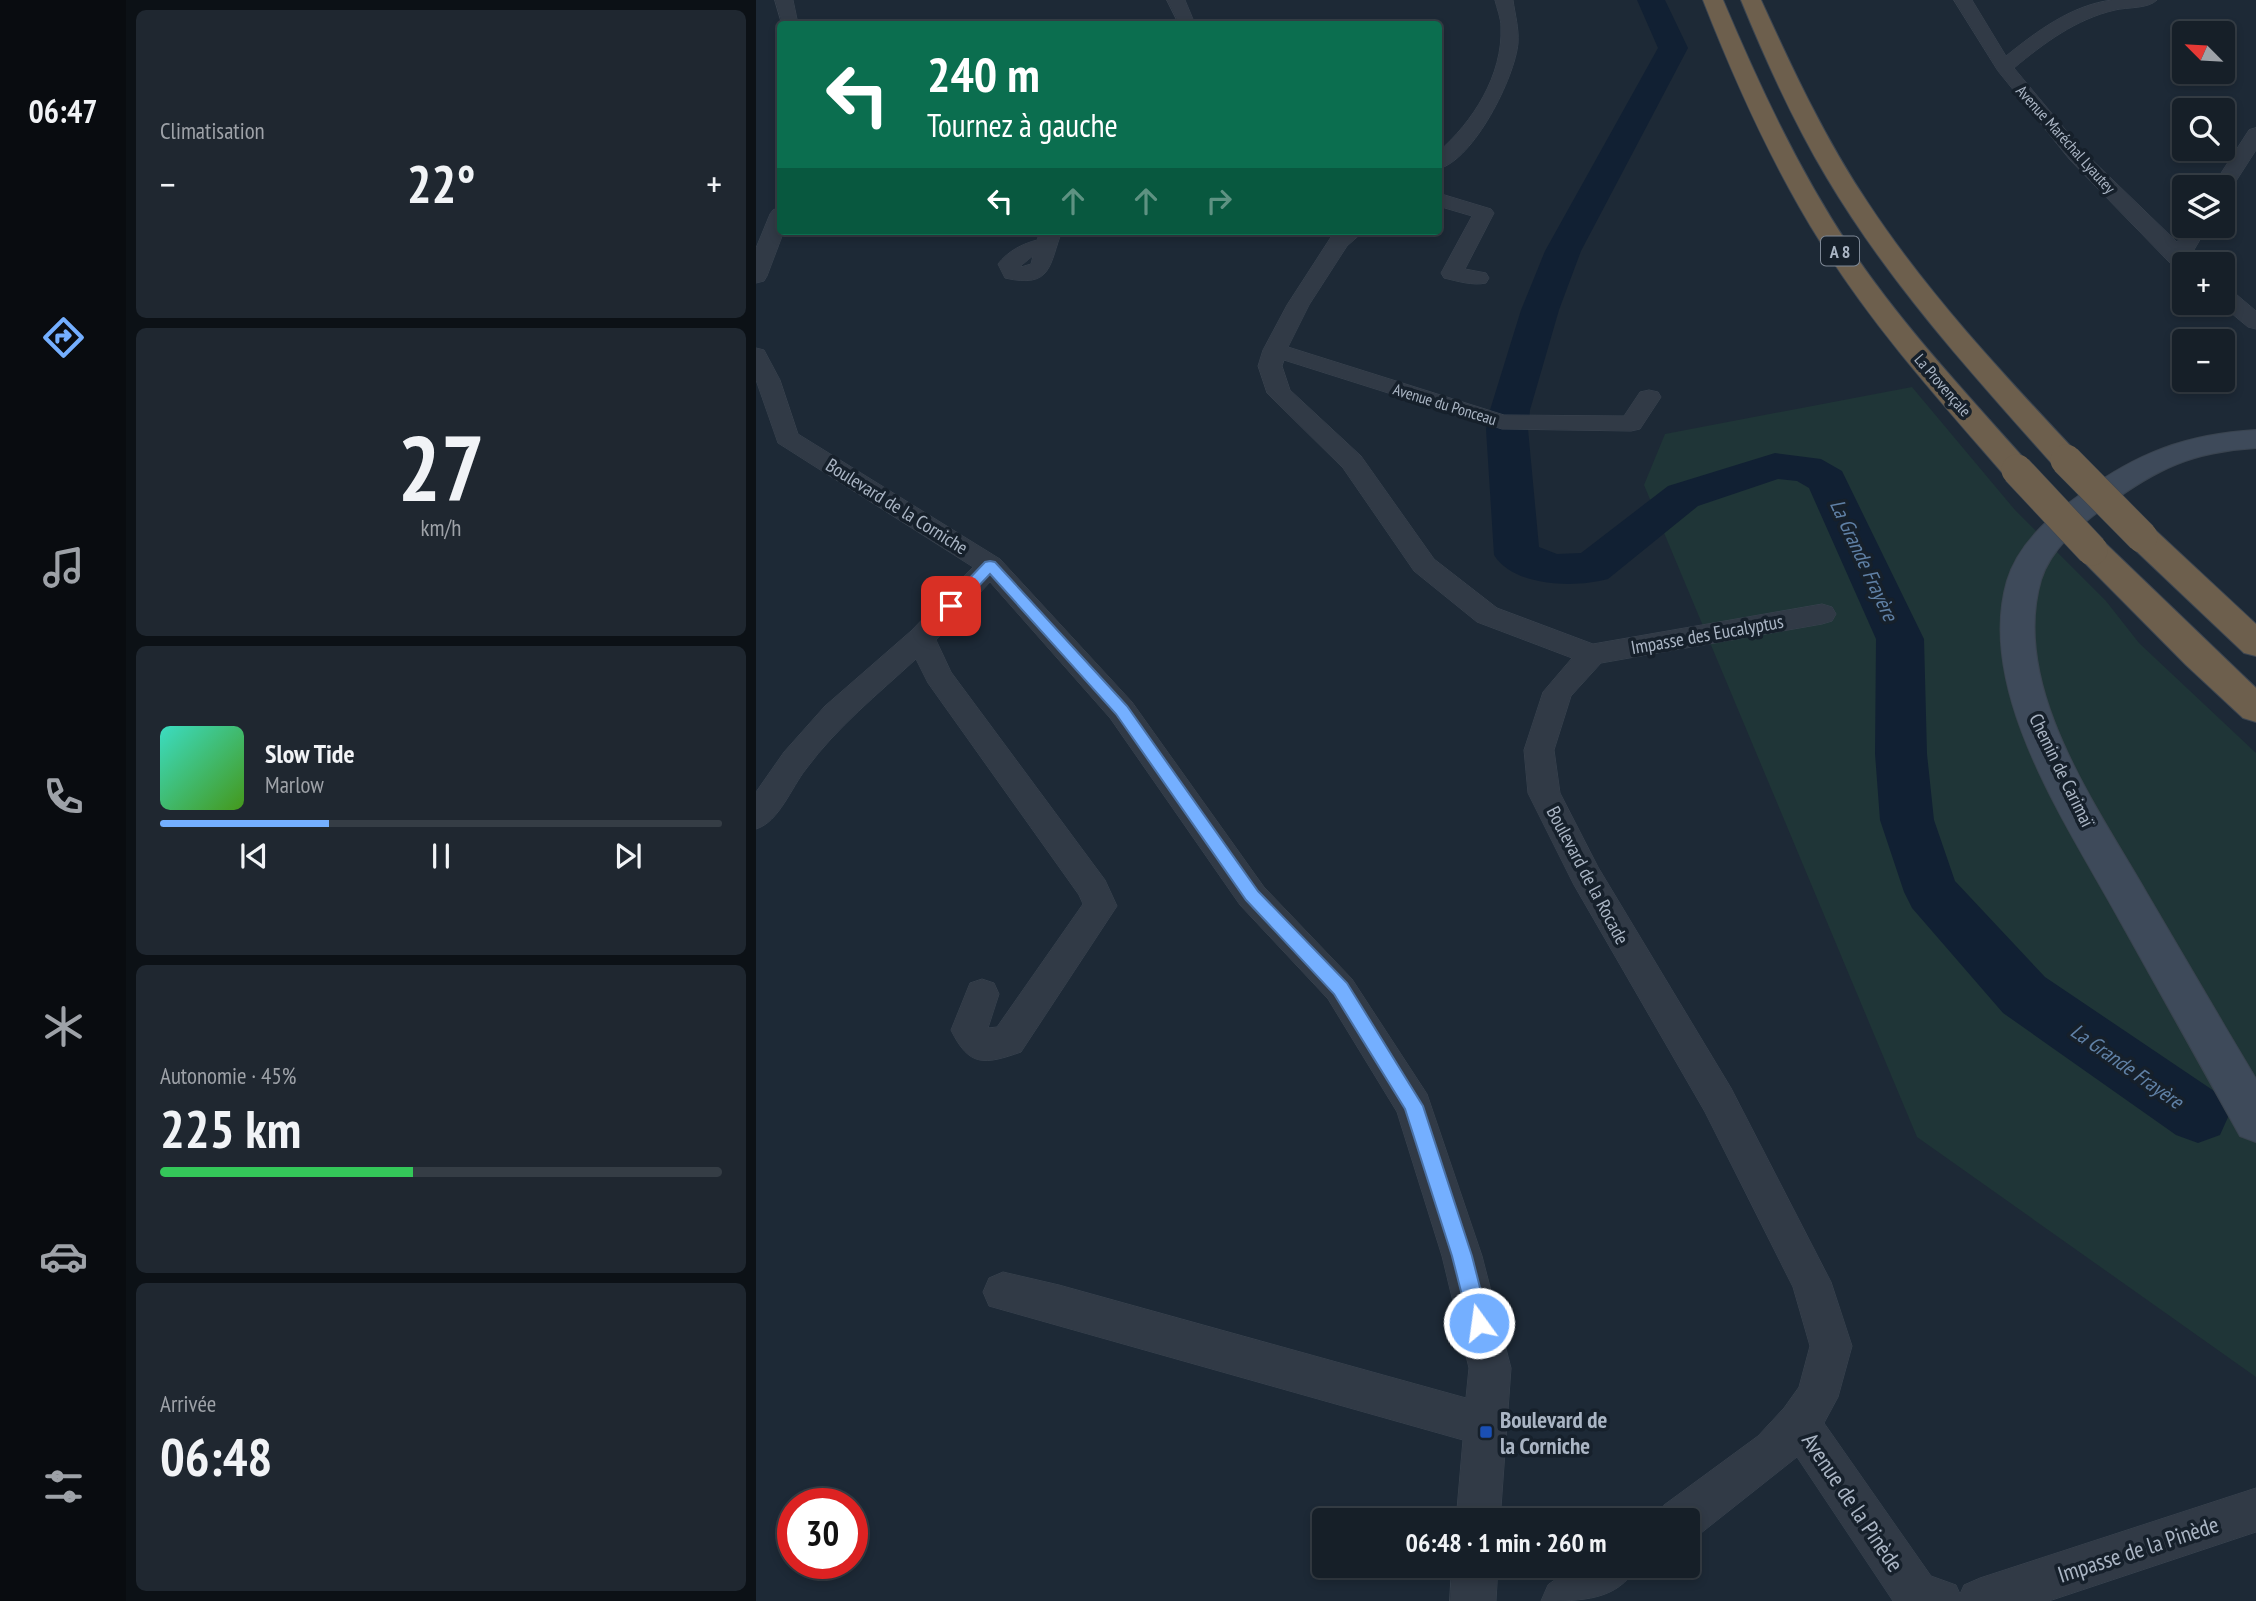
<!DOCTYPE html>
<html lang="fr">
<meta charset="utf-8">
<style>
body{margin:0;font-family:"PT Sans Narrow",sans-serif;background:#1f2730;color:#f1f3f6;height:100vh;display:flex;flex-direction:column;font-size:26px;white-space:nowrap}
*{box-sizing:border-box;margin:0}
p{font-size:23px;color:#9ea2a8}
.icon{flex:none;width:38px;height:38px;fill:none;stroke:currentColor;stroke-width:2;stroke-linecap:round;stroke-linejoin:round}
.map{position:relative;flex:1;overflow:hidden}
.details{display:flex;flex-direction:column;gap:10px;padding:10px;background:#0c1116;width:630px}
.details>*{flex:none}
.hud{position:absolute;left:21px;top:21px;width:665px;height:214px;border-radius:7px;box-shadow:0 4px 10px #0003,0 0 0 2px #353d45;background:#0b6e4f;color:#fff;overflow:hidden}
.needle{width:46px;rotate:294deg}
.controls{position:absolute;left:1416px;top:21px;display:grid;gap:14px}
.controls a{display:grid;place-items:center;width:63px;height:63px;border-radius:7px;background:#161f28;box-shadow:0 4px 10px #0003,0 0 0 2px #353d45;font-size:35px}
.speed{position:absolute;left:21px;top:1488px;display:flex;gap:14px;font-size:35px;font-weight:700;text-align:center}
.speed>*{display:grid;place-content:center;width:91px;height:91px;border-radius:50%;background:#161f28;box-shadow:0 4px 10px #0003,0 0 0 2px #353d45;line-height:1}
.speed .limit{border:10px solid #d22;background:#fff;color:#111}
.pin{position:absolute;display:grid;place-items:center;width:60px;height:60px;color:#fff;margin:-30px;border-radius:14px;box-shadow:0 4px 10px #0006}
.me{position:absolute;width:77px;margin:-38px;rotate:346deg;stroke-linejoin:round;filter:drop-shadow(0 0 5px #0008)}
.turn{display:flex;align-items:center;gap:24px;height:147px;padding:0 35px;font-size:32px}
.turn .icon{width:91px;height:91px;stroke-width:2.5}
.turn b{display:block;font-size:49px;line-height:60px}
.lanes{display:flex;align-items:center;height:66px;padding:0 35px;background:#0003;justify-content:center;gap:35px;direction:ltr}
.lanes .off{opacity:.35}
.big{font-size:52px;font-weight:600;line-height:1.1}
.details .card{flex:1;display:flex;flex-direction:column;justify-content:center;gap:10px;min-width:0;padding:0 24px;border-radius:10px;background:#1f2730}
.details .dial{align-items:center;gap:0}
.dial b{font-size:91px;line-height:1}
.song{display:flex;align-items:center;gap:21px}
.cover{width:84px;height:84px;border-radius:10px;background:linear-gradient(135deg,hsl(170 70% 55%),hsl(100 70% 35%))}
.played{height:7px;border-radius:4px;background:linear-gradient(90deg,#74afff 30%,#353d45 30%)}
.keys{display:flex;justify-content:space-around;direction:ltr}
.heat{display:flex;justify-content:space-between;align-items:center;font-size:38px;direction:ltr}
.charge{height:10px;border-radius:5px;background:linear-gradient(90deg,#34c759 45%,#353d45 0)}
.trip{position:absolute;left:556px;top:1508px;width:388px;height:70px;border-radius:7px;background:#161f28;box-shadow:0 4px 10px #0003,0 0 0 2px #353d45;font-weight:600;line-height:70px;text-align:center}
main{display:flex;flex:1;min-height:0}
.tabs{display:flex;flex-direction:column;width:126px;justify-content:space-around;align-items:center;background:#090c10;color:#9ea2a8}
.tabs .icon{width:49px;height:49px}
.tabs .on{color:#74afff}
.tabs b{font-size:32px;color:#f1f3f6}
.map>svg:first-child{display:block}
.green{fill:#1f3537}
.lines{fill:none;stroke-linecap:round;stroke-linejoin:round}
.river{fill:#112033;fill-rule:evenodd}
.street-casing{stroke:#3a4450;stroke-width:1}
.secondary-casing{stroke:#3a4450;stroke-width:2}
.highway-casing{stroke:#3b4551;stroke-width:2}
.street{fill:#313a46;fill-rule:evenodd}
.secondary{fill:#3e4a5a;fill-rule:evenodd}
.highway{fill:#6d5f4d;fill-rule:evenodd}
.highway-bridge-casing{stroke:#3b4551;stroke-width:32;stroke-linecap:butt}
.highway-bridge{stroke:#6d5f4d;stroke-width:31}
.route{fill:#74afff;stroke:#4b72a6;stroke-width:2}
.transit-dot{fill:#1a4fb4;stroke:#16202b;stroke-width:2.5}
.labels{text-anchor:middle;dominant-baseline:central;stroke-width:7;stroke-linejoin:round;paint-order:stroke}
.far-street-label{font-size:16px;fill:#aab5c4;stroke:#16202b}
.shield{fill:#16202b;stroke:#7e8896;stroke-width:2}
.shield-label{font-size:18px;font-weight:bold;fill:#aab5c4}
.street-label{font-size:19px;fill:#aab5c4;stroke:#16202b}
.water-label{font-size:21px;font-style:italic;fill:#6081a6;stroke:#16202b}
.near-poi-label{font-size:23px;font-weight:bold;fill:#aab5c4;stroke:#16202b;text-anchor:start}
.near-street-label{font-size:23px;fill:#aab5c4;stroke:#16202b}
</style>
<main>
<nav class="tabs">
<b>06:47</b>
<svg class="icon on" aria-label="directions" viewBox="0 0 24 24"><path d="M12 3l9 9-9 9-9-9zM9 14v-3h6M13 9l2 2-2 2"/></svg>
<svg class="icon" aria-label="music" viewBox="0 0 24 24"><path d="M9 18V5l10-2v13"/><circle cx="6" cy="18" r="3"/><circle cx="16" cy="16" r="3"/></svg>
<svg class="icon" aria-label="phone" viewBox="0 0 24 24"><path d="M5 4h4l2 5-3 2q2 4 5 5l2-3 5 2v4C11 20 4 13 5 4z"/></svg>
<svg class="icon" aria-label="climate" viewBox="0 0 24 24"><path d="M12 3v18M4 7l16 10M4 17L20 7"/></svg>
<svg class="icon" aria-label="car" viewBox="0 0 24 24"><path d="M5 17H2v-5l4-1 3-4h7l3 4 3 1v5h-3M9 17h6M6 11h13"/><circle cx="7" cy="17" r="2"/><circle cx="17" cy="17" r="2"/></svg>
<svg class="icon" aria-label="filters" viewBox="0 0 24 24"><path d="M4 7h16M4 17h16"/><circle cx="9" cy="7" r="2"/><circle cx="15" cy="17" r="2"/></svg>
</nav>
<section class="details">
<div class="card"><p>Climatisation</p>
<div class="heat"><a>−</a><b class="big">22°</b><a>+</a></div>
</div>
<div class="card dial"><b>27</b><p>km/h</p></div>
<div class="card">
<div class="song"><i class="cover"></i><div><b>Slow Tide</b><p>Marlow</p></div></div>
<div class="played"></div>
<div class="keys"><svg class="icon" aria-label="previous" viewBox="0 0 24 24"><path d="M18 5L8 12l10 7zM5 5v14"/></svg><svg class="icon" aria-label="pause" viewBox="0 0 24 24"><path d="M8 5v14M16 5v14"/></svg><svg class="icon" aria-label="next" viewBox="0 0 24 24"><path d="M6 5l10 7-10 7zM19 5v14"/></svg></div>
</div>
<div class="card"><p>Autonomie · 45%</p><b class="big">225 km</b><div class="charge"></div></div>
<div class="card"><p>Arrivée</p><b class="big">06:48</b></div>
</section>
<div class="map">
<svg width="1500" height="1601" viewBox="0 0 1500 1601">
<rect width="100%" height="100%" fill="#1d2936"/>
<path class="green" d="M 1156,387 L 1259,510 L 1350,601 L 1383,643 L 1500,753 L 1500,1377 L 1161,1137 L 888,485 L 909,434 Z"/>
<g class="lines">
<path class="river" d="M 881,0 L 909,0 L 932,48 L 825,251 L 803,310 L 774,410 L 772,429 L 783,547 L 801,554 L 825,553 L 912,486 L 1019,453 L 1065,459 L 1086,471 L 1168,639 L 1171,754 L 1178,820 L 1199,881 L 1289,977 L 1464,1095 L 1473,1115 L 1464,1135 L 1442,1143 L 1420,1135 L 1247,1013 L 1156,908 L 1148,892 L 1124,820 L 1119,754 L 1120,639 L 1053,488 L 1041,481 L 1022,479 L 942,506 L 852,579 C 819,588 758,587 738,555 L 730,429 L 734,410 L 765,310 L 789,251 L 902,48 Z"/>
<g class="street-casing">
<g id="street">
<path d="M 19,0 L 37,0 L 42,24 L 26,24 Z"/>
<path d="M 411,0 L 429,0 L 439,24 L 423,24 Z"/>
<path d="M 739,0 L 757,0 C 759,15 763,28 762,43 C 759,77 718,160 682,169 L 682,152 C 717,122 747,75 745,27 C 745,18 741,9 739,0 Z"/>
<path d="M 1198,0 L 1216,0 L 1250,56 C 1281,31 1316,5 1356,0 C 1371,0 1386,0 1401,0 C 1392,9 1371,7 1359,10 C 1320,19 1288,43 1258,68 L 1328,152 L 1421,242 L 1432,226 L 1452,226 L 1435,255 L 1442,264 L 1428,264 L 1428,270 L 1414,263 L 1314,160 L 1242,71 Z"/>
<path d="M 1500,128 L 1500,150 L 1473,192 L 1466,194 L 1466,187 L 1456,187 L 1493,130 Z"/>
<path d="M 682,193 L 735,209 L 738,213 L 709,269 L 730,273 L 733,278 L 730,283 C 717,286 701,281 688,278 L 685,273 L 716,216 L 682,206 Z"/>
<path d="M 24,208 L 24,231 L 28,231 L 11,276 L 8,281 L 0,283 L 0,248 L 14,214 L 17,210 Z"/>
<path d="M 284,231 L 306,231 C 293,264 297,289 249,278 L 242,264 C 252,251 266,244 281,240 ZM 277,256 L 275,264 L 265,267 L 265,266 Z"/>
<path d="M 584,231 L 608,231 L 591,246 L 553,305 L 532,347 L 748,415 L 868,416 L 884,392 L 893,390 L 902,392 L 905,397 L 884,429 L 875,431 L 746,429 L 528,360 L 526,366 L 534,390 L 605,456 L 678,559 L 741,608 L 837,644 L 1066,604 L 1076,607 L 1080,614 L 1076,621 L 1066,624 L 845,663 L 815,696 L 798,750 L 804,793 L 842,867 L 975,1088 L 1075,1282 L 1096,1346 L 1082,1397 L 1068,1423 L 1175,1576 L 1200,1585 L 1204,1594 L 1208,1585 L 1224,1578 L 1500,1488 L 1500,1532 L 1293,1601 L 1137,1601 L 1041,1457 L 940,1537 L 933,1540 L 933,1521 L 902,1521 L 908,1505 L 1002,1436 L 1028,1408 L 1043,1387 L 1054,1346 L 1037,1287 L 949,1112 L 818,885 L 772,793 L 768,750 L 787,692 L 816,658 L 721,622 L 658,571 L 587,468 L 511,393 L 502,366 L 507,350 L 531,305 L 575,237 Z"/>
<path d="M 1466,287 L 1474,289 L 1500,311 L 1500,329 L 1492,327 L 1463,303 L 1466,303 Z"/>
<path d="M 0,348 L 8,350 L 24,380 L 42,434 L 244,559 L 376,702 L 508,887 L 596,979 L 671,1094 L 726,1256 L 755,1368 L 744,1521 L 700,1521 L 707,1440 L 233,1306 L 227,1292 L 233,1278 L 247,1272 L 303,1285 L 710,1398 L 713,1368 L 686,1256 L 641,1112 L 572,999 L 484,905 L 354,718 L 234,582 L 180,640 L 195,672 L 349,880 L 361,906 L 265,1052 C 228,1065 213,1067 195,1030 L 214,983 L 226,979 L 238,983 L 243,994 L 232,1028 L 241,1027 L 327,904 L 323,895 L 172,683 L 160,659 C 122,694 81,727 50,769 C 35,788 23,822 0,829 L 0,792 L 28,752 L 69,706 L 155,631 L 217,567 L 22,443 L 0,380 Z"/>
<path d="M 696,1566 L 742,1566 L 740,1601 L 694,1601 Z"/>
<path d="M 819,1566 L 881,1566 C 862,1601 825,1601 785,1601 L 792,1585 Z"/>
</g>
</g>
<g class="secondary-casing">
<path id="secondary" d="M 1500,430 L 1500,448 C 1436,452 1402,468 1350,506 C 1324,525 1295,548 1285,580 C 1254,686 1340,805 1390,892 C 1427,955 1463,1017 1500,1079 L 1500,1142 L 1484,1136 C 1444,1063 1403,991 1363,919 C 1312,826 1219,691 1251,581 C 1262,544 1294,516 1325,494 C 1381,453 1430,434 1500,430 Z"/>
</g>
<g class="highway-casing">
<g id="highway">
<path d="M 947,0 L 967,0 C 1003,85 1042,169 1093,246 C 1145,324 1210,393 1272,463 L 1277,470 L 1272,477 L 1261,480 L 1250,477 C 1185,402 1118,328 1065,243 C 1017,167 980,84 947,0 Z"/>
<path d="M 985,0 L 1005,0 C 1037,70 1069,139 1112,203 C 1172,294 1247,374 1321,453 L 1326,460 L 1321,467 L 1310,470 L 1299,467 C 1217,375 1134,284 1071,178 C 1037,121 1010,61 985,0 Z"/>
<path d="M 1386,526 L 1398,529 L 1500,624 L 1500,656 L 1488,653 L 1374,545 L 1370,537 L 1374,529 Z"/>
<path d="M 1336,539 L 1348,542 L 1500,688 L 1500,722 L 1487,718 L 1430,665 L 1324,558 L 1320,550 L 1324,542 Z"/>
</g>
</g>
<use href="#street" class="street"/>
<use href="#secondary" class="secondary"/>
<use href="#highway" class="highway"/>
<g class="highway-bridge-casing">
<g id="highway-bridge">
<path d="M 1310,460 L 1386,537"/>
<path d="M 1261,470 L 1336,550"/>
</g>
</g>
<use href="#highway-bridge" class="highway-bridge"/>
</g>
<path class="route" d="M 234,561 L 239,562 L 371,706 L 502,891 L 591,983 L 667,1106 L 716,1256 L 733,1323 L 730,1330 L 723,1333 L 716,1330 L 713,1323 L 696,1256 L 649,1109 L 578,994 L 490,900 L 360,714 L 234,574 L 200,610 L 190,610 L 190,603 L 229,562 Z"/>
<rect class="transit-dot" x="723" y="1425" width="14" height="14" rx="3.5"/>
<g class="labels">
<g class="far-street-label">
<text transform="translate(1310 139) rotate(48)">Avenue Maréchal Lyautey</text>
<text transform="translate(1187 385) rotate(49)">La Provençale</text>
<text transform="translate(689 404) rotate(17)">Avenue du Ponceau</text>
</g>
<rect class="shield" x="1065" y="236.5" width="38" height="29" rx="5"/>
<g class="shield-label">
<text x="1084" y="251">A 8</text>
</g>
<g class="street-label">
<text transform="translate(141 506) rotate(32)">Boulevard de la Corniche</text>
<text transform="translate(951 634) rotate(-10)">Impasse des Eucalyptus</text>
<text transform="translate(1306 770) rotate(64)">Chemin de Carimaï</text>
<text transform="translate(832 875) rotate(62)">Boulevard de la Rocade</text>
</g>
<g class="water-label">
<text transform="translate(1108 560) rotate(65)">La Grande Frayère</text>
<text transform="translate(1371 1066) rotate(35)">La Grande Frayère</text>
</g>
<g class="near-poi-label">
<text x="744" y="1419">Boulevard de<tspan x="744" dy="26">la Corniche</tspan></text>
</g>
<g class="near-street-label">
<text transform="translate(1097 1502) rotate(56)">Avenue de la Pinède</text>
<text transform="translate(1382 1549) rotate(-18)">Impasse de la Pinède</text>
</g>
</g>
</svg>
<div class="controls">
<a><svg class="needle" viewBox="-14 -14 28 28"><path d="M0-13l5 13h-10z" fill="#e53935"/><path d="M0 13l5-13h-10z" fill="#9ea2a8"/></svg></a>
<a><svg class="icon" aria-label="search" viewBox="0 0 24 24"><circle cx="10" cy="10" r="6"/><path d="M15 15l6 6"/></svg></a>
<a><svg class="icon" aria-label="layers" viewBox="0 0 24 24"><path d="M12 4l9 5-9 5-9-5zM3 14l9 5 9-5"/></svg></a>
<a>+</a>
<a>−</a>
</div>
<div class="speed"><div class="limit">30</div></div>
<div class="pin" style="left:195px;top:606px;background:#d93025"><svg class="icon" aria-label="arrive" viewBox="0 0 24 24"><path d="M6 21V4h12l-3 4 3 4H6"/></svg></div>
<svg class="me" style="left:723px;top:1323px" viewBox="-20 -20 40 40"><circle r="17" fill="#74afff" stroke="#fff" stroke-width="3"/><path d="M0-11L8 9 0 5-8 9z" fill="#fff"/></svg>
<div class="trip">06:48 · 1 min · 260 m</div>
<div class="hud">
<div class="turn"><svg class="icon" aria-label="left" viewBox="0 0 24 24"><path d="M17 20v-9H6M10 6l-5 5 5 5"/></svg><div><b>240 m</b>Tournez à gauche</div></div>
<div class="lanes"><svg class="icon" aria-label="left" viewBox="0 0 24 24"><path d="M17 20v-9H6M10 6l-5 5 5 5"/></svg><svg class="icon off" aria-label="ahead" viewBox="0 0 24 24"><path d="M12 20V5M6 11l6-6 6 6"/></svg><svg class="icon off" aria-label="ahead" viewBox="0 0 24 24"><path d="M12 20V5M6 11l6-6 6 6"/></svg><svg class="icon off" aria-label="right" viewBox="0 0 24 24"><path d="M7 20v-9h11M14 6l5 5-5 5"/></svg></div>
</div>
</div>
</main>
